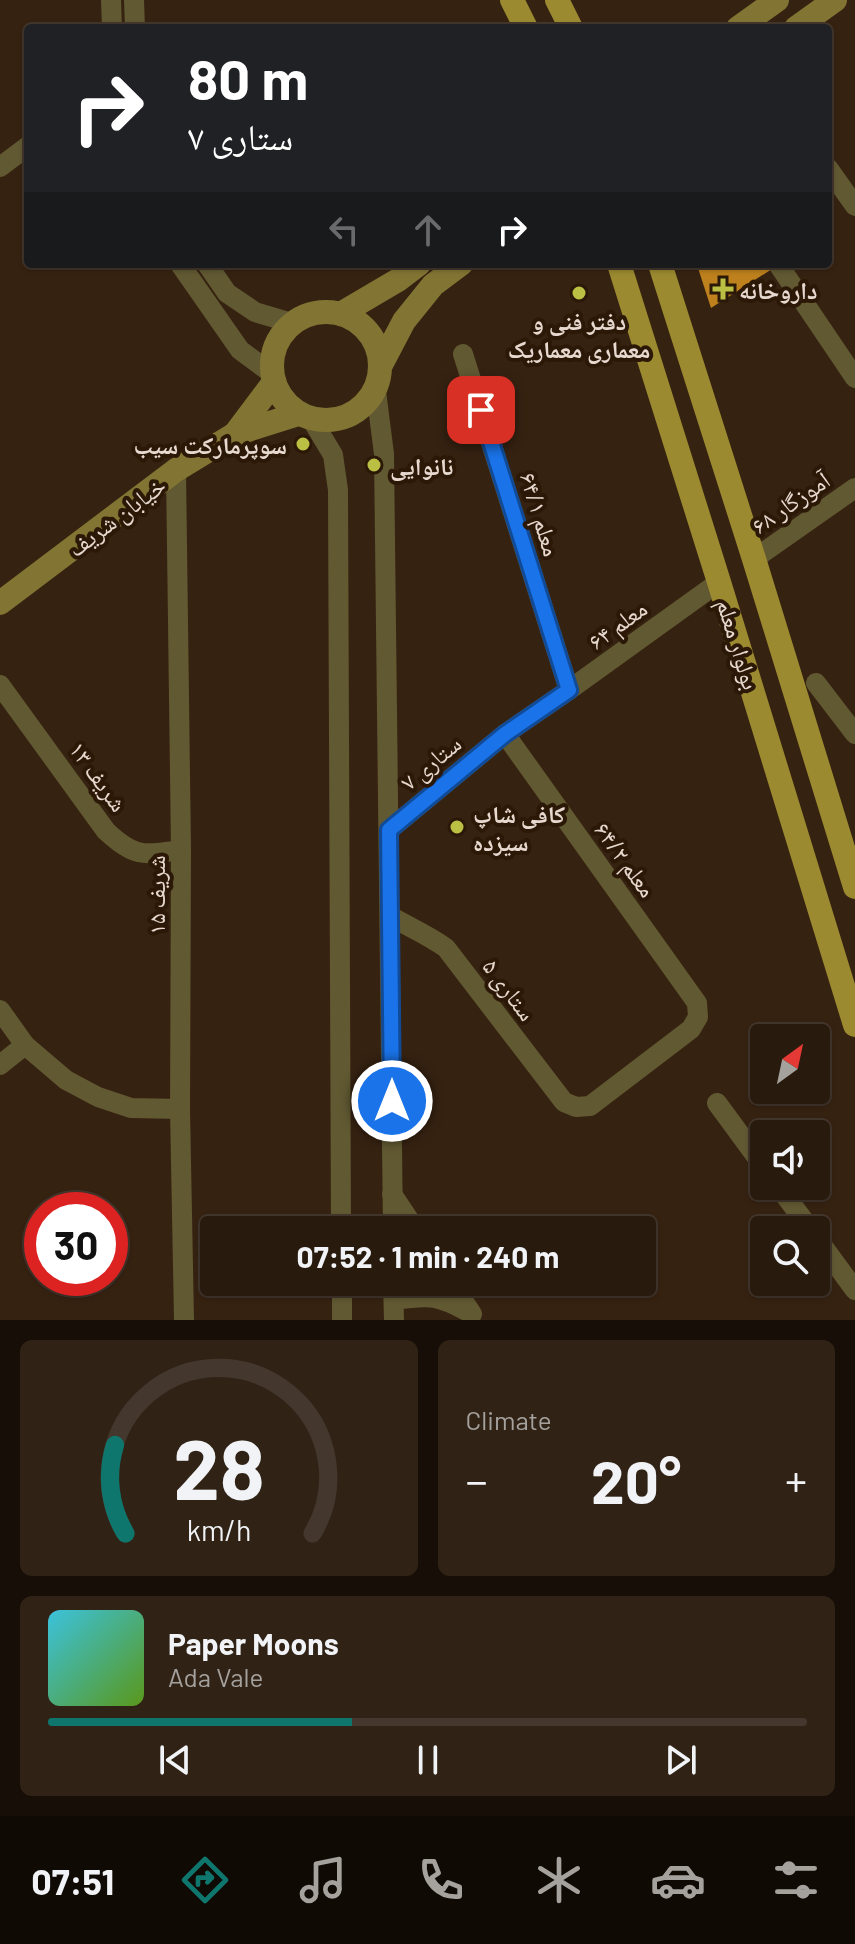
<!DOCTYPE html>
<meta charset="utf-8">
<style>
body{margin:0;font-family:Barlow,"Noto Naskh Arabic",sans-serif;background:#302316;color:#f1f3f6;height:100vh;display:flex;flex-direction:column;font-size:30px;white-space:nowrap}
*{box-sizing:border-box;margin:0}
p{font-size:26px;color:#a5a19d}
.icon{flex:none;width:44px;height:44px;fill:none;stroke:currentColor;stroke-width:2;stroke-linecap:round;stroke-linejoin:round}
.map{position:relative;height:1320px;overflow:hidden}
.details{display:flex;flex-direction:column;gap:20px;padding:20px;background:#160e07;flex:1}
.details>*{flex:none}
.banner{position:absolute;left:24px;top:24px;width:808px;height:244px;border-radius:8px;box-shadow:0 2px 6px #0004,0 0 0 2px #44382e;background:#202124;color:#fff;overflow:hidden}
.needle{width:52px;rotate:33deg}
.buttons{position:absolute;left:750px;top:1024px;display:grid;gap:16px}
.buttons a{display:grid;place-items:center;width:80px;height:80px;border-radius:8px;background:#281a0d;box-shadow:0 2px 6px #0004,0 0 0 2px #44382e;font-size:40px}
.speed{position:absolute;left:24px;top:1192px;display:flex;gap:16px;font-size:40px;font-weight:700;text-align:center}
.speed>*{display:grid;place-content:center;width:104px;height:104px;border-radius:50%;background:#281a0d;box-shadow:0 2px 6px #0004,0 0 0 2px #44382e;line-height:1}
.speed .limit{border:12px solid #d22;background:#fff;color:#111}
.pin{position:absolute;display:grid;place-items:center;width:68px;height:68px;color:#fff;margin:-34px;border-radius:16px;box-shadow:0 4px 12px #0006}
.me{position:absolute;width:88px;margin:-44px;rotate:0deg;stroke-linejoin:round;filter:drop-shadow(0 0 6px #0008)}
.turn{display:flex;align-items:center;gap:28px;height:168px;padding:0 32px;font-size:36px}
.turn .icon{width:104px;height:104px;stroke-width:2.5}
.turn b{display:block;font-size:56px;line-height:68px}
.lanes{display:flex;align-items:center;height:76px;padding:0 32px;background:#0003;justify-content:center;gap:40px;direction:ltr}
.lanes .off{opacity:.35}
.big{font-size:60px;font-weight:700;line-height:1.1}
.details .widget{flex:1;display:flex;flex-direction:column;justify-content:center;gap:12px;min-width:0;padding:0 28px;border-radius:12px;background:#302316}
.details .dial{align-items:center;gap:0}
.dial svg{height:208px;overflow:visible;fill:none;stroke:#44382e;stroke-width:7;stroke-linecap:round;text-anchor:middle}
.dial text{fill:#f1f3f6;stroke:none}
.song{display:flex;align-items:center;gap:24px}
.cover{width:96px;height:96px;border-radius:12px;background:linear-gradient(135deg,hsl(190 70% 55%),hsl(90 70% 35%))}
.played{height:8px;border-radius:4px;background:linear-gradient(90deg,#0f766e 40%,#44382e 40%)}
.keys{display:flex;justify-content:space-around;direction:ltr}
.heat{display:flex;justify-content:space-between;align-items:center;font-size:44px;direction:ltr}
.details .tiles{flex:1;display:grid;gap:20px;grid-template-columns:1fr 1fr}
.widget:last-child{grid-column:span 2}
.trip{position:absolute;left:200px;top:1216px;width:456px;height:80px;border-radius:8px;background:#281a0d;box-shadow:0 2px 6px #0004,0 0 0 2px #44382e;font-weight:700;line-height:80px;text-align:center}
.tabs{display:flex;height:128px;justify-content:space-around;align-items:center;background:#100a05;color:#a5a19d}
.tabs .icon{width:56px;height:56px}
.tabs .active{color:#0f766e}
.tabs b{font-size:36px;color:#f1f3f6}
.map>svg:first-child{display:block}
.building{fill:#be811d}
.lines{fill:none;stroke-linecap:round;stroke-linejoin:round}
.street{stroke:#615932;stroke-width:20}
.secondary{stroke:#827533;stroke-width:24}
.primary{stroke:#9b8a30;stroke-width:24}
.route-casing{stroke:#114b97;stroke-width:20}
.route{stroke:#1a73e8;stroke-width:14}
.poi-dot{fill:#bbc044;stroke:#2c1807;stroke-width:3}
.labels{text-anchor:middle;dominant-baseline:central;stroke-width:8;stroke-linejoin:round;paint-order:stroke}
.poi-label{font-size:24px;font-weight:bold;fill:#e7d9cf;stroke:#2c1807;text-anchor:start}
.street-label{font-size:24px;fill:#e7d9cf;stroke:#2c1807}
</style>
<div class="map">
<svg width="855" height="1320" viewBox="0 0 855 1320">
<rect width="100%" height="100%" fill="#362211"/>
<path class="building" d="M 700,264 L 769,264 L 772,269 L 711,308 L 697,265 Z"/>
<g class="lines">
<g class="street">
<path d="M 111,0 L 112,28"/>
<path d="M 134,0 L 135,28"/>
<path d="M 0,167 L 28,146"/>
<path d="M 828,168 L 855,206"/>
<path d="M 180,264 L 240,350 L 271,373"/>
<path d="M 207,264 L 227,293 L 255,312 L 292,323"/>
<path d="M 778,264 L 855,378"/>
<path d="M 463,354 L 569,690"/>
<path d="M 376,391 L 384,454 L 393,1230"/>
<path d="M 312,420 L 333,455 L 338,490 L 341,1230"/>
<path d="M 176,470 L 181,850 L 180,1109 L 184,1320"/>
<path d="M 754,559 L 855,488"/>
<path d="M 816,683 L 855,734"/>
<path d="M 0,685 L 106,831 C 135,858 143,855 181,850"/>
<path d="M 389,830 L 505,734 L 569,690 L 719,582"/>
<path d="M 390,916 C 409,927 428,935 446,948 L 564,1102 L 576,1107 L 590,1106 L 691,1029 L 698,1017 L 697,1003 L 505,734"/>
<path d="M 0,1010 L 25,1045 L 66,1080 L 98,1097 L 131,1108 L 180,1109"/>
<path d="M 0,1065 L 25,1045"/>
<path d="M 717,1103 L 764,1167"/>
<path d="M 778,1186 L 811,1230"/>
<path d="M 392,1194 L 416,1230"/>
<path d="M 816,1237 L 855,1290"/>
<path d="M 342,1282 L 342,1320"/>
<path d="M 393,1282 L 394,1320"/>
<path d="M 394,1300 C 431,1295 438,1295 472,1314 L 451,1282"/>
</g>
<g class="secondary">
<path d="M 738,28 L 777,0"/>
<path d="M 796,28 L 835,0"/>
<circle cx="326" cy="366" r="54"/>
<path d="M 342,313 L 398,280 L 419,264"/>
<path d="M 382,363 L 404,321 L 433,285 L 461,264"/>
<path d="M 235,434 L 274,382"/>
<path d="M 0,603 L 176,470 L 235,434 L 298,414"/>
</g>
<g class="primary">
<path d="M 512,0 L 526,28"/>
<path d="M 557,0 L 571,28"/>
<path d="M 619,264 L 719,582 L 855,1025"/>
<path d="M 660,264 L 754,559 L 855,887"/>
</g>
</g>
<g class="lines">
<g class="route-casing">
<path id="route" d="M 392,1101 L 389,830 L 505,734 L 569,690 L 481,410"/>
</g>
<use href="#route" class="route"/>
</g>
<g class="poi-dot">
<path d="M719 277h8v8h8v8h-8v8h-8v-8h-8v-8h8z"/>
<circle cx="579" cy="293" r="8"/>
<circle cx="303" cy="444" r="8"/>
<circle cx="374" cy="465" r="8"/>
<circle cx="457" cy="827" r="8"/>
</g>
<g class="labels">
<g class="poi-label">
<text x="739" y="289">داروخانه</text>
<text x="579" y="320" text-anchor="middle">دفتر فنی و<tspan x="579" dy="28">معماری معماریک</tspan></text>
<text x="287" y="444" text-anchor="end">سوپرمارکت سیب</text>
<text x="390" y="465">نانوایی</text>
<text x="473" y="813">کافی شاپ<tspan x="473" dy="28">سیزده</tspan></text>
</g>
<g class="street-label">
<text transform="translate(790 502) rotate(-35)">آموزگار ۶۸</text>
<text transform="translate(541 514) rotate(73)">معلم ۶۴/۱</text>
<text transform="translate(116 516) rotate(-37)">خیابان شریف</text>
<text transform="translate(617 624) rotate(-36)">معلم ۶۴</text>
<text transform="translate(739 644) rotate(73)">بولوار معلم</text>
<text transform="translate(430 762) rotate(-40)">ستاری ۷</text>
<text transform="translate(99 776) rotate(54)">شریف ۱۳</text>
<text transform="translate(626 859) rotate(54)">معلم ۶۴/۲</text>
<text transform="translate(155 895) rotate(-90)">شریف ۱۵</text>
<text transform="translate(510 989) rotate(53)">ستاری ۵</text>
</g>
</g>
</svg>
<div class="buttons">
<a><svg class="needle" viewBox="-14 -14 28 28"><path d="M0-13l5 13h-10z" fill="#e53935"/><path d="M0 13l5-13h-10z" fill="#a5a19d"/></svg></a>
<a><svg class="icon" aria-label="sound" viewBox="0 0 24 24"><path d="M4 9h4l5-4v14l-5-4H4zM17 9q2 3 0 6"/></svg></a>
<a><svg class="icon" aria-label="search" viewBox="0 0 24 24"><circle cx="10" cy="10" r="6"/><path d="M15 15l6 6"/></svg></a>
</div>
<div class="speed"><div class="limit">30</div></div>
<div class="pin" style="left:481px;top:410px;background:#d93025"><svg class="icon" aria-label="arrive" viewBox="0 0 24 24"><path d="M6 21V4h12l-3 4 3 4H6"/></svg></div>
<svg class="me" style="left:392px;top:1101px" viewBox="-20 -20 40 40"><circle r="17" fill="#1a73e8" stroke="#fff" stroke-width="3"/><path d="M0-11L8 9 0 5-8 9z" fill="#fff"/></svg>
<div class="trip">07:52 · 1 min · 240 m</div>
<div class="banner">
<div class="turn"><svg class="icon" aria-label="right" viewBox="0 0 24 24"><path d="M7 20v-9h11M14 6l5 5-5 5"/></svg><div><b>80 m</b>ستاری ۷</div></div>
<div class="lanes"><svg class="icon off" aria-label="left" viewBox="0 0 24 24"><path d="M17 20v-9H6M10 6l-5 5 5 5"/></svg><svg class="icon off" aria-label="ahead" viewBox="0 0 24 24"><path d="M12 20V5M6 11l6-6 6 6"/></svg><svg class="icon" aria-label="right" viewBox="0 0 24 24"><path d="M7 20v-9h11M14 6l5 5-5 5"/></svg></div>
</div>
</div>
<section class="details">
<div class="tiles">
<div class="widget dial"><svg viewBox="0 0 100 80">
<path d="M14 69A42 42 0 1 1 86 69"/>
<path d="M14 69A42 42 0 0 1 10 35" stroke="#0f766e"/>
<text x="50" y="56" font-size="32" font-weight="700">28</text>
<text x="50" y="72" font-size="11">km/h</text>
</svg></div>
<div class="widget"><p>Climate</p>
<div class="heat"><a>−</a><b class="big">20°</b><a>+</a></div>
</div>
<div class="widget">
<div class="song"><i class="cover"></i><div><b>Paper Moons</b><p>Ada Vale</p></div></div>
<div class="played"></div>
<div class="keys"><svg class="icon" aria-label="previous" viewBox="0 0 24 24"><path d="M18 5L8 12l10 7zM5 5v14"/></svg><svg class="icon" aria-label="pause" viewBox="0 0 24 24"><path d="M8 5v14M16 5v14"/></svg><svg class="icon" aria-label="next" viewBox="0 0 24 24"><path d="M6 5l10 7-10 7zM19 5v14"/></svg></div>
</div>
</div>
</section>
<nav class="tabs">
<b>07:51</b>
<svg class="icon active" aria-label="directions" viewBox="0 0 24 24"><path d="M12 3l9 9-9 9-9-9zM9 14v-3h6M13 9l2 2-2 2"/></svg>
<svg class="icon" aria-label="music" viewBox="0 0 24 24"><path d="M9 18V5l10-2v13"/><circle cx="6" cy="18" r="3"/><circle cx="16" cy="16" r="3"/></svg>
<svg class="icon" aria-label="phone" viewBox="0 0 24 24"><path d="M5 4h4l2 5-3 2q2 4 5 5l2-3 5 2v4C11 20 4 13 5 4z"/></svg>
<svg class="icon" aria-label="climate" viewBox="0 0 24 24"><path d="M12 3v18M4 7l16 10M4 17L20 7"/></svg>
<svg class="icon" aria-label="car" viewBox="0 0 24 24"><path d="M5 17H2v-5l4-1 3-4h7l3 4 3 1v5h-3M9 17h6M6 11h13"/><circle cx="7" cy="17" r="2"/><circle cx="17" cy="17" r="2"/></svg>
<svg class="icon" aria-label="filters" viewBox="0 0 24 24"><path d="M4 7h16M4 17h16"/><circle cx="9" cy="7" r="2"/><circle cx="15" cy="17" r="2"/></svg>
</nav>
